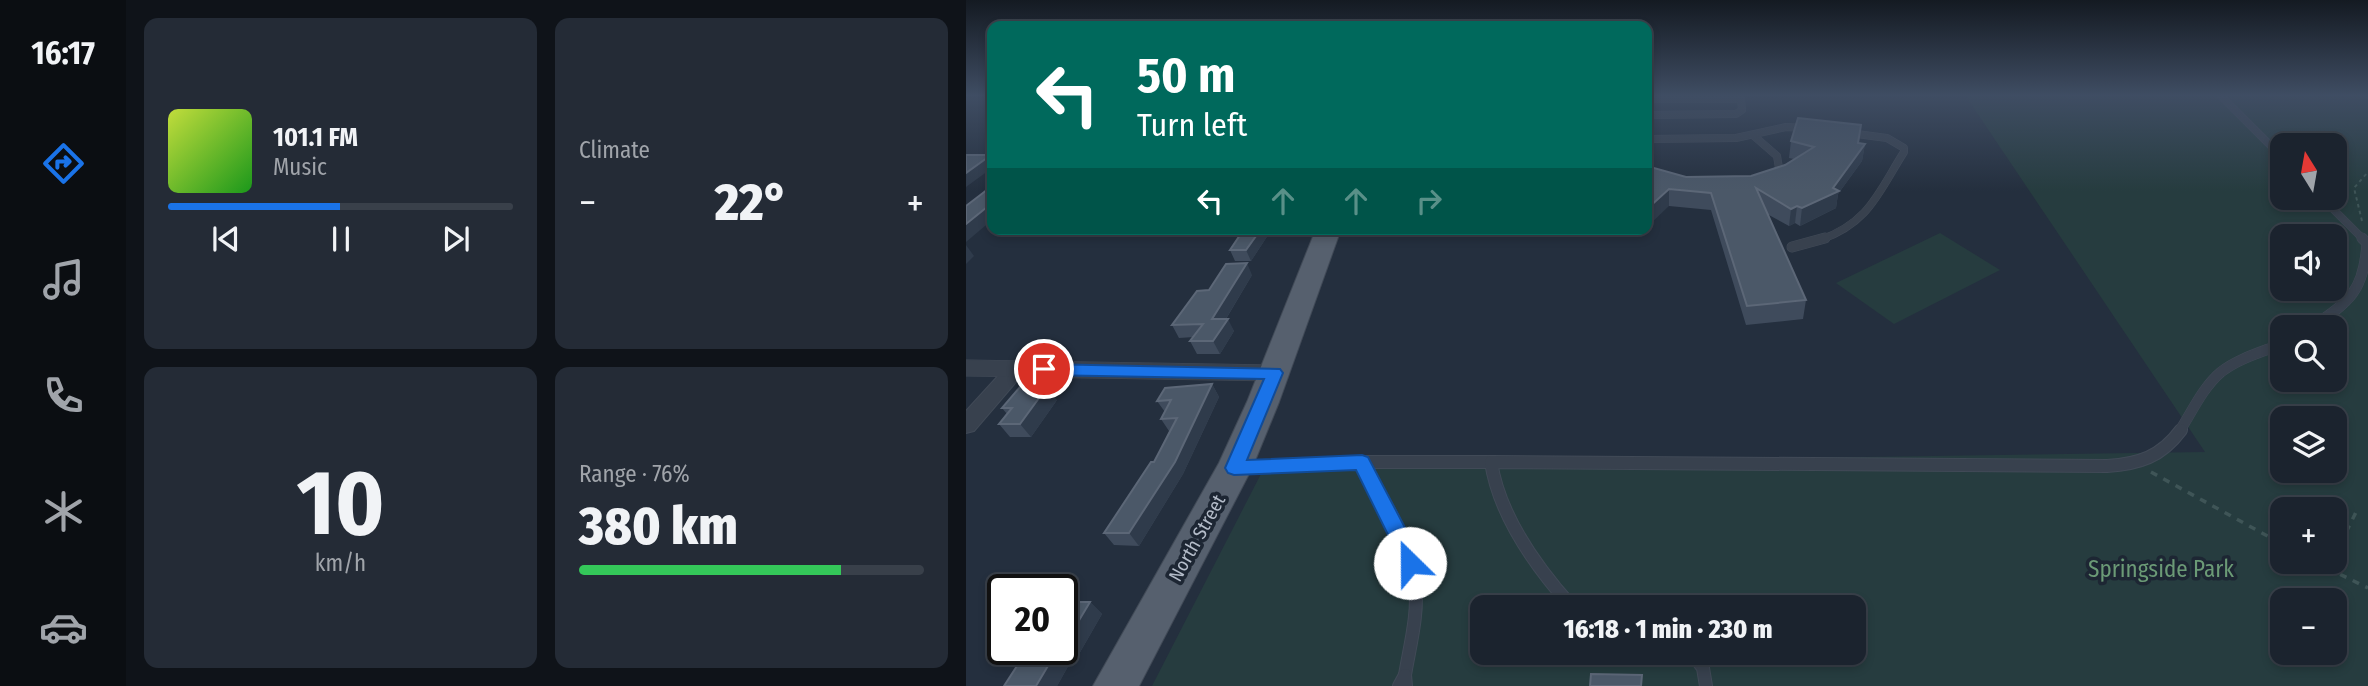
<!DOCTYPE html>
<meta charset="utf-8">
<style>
body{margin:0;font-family:"Fira Sans Condensed",sans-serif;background:#242b36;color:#f1f3f6;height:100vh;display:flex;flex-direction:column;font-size:26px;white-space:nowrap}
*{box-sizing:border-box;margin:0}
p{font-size:23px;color:#a0a4aa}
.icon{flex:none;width:38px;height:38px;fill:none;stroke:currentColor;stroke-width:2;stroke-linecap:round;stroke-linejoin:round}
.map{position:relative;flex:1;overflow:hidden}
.sheet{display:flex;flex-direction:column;gap:18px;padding:18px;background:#0f1319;width:840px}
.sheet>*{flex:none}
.guide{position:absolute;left:21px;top:21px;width:665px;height:214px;border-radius:14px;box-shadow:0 4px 10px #0003,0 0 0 2px #39404a;background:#00695c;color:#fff;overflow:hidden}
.needle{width:46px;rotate:349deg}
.fabs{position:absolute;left:1304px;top:133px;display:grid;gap:14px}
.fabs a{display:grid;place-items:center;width:77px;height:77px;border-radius:14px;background:#1b232e;box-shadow:0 4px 10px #0003,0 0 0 2px #39404a;font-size:35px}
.speed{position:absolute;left:21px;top:574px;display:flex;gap:14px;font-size:35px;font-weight:700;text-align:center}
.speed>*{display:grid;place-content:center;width:91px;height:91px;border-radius:50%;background:#1b232e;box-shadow:0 4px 10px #0003,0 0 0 2px #39404a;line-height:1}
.speed .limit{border:4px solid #111;border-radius:10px;background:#fff;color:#111}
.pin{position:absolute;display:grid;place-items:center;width:60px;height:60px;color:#fff;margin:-30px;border:4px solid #fff;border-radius:50%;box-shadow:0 2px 7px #0007}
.me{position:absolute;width:77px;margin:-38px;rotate:337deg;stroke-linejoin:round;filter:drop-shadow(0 0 5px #0008)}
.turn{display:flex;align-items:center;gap:24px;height:147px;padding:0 35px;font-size:32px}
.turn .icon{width:91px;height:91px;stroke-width:2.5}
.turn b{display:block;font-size:49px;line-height:60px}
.lanes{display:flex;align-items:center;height:66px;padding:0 35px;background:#0003;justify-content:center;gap:35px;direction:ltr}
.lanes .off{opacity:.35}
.big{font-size:52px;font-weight:800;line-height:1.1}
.sheet .card{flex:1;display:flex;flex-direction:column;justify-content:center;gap:10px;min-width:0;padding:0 24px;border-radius:14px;background:#242b36}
.sheet .dial{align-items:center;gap:0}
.dial b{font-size:91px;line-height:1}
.song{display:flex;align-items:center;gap:21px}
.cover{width:84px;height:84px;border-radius:10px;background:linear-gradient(135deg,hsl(70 70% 55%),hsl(120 70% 35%))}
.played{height:7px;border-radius:4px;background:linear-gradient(90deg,#1a73e8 50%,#39404a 50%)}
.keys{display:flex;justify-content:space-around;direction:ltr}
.heat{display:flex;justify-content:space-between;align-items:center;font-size:38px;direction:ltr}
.charge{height:10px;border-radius:5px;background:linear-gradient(90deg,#34c759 76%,#39404a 0)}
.sheet .tiles{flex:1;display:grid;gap:18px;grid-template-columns:repeat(2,1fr)}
.trip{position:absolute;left:504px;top:595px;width:396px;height:70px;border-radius:14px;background:#1b232e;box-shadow:0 4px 10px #0003,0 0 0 2px #39404a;font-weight:800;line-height:70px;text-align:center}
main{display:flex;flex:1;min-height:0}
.dock{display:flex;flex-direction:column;width:126px;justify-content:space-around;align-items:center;background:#0b0e12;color:#a0a4aa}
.dock .icon{width:49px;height:49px}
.dock .on{color:#1a73e8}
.dock b{font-size:32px;color:#f1f3f6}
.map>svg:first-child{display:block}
.green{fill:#263c3f;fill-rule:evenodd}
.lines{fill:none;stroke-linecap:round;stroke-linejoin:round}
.service-far2-casing{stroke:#414a57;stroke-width:8}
.service-far1-casing{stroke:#414a57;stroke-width:11}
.service-casing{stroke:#414a57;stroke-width:14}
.minor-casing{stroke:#414a57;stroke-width:2}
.tertiary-casing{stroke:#414a57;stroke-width:1}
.primary-casing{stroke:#414a57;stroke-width:2}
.path-far1{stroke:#3f5557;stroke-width:2;stroke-dasharray:3.5 3.5;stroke-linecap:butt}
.path{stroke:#3f5557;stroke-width:3.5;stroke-dasharray:7 7;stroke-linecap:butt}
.service-far2{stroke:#38414e;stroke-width:7}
.service-far1{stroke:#38414e;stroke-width:10}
.service{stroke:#38414e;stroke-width:12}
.minor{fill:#38414e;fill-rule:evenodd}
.tertiary{fill:#38414e;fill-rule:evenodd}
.primary{fill:#56606e;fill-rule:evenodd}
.wall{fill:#3f4b5c}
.shaded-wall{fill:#2f3b4b}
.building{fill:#4b5868;stroke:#5c6777;stroke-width:2}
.route{fill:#1a73e8;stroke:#114b97;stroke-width:2}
.labels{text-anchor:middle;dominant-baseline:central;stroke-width:7;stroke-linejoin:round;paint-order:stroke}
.street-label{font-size:19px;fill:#b4bcc9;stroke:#1d2633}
.near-park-label{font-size:23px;fill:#6b9a76;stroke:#1d2633}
</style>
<main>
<nav class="dock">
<b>16:17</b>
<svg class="icon on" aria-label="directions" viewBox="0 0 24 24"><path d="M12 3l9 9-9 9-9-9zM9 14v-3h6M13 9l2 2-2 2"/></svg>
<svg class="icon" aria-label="music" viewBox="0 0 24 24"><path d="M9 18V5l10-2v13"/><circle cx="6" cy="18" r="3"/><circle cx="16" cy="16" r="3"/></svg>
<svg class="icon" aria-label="phone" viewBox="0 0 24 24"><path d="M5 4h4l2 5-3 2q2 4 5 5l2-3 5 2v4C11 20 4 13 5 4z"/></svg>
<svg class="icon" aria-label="climate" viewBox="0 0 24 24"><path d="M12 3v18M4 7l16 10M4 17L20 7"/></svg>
<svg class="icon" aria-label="car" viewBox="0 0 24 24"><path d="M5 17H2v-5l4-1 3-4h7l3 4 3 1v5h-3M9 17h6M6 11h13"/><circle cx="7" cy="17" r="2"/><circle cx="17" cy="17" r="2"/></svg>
</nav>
<section class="sheet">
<div class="tiles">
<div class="card">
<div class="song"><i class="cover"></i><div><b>101.1 FM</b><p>Music</p></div></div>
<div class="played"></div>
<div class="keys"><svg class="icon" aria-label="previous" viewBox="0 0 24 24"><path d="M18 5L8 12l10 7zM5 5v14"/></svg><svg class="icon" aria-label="pause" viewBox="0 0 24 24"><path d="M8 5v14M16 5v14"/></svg><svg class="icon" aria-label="next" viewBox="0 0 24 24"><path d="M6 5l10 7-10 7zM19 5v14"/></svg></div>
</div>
<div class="card"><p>Climate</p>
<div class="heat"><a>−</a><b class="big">22°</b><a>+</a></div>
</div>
<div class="card dial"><b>10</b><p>km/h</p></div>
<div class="card"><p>Range · 76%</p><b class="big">380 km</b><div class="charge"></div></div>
</div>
</section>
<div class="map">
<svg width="1402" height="686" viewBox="0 0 1402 686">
<rect width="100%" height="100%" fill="#242f3e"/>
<g class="green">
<path d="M 999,95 L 1402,95 L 1402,686 L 186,686 L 299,466 L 1239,452 ZM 1316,145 L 1368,145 L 1368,198 L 1316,198 ZM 1316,236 L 1368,236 L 1368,289 L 1316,289 ZM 1316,327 L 1368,327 L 1368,380 L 1316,380 ZM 1316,418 L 1368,418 L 1368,471 L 1316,471 ZM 1316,509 L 1368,509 L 1368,562 L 1316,562 ZM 1316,600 L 1368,600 L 1368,653 L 1316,653 ZM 516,607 L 887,607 L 887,653 L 516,653 Z"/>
<path d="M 974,233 L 1034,270 L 928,324 L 870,283 Z"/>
</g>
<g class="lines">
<g class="service-far2-casing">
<g id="service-far2">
<path d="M 1254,95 L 1316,157"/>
<path d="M 681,99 L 775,99 L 774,95"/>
<path d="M 681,115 L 770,114 L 776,110 L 775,99"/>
<path d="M 788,136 L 811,156 L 813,168 L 806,177"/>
<path d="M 681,139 L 770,138 L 820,127 L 840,128"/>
<path d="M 1356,198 L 1398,240"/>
<path d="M 854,240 C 903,223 912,193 938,152 L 938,148 L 921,138 L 883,133"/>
</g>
</g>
<g class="service-far1-casing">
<g id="service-far1">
<path d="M 826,247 L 859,238"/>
<path d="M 1346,327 C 1384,301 1398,291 1401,243 L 1396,238"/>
<path d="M 1213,432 C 1226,412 1237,387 1255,372 C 1273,358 1296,352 1316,344"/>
</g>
</g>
<g class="service-casing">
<g id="service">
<path d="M 396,462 C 416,499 444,540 449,582 C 453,613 444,645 439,675"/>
<path d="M 276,467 L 396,462 L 525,462"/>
<path d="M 606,607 C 571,568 533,515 525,462 L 1141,466 C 1173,464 1195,457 1215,430"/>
<path d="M 726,653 L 737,668 L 740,686"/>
<path d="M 433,686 L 439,675 L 440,686"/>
</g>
</g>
<g class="minor-casing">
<path id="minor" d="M 50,362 L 57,364 L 60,369 L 57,374 L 8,431 L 0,433 L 0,411 L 43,364 Z"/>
</g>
<g class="tertiary-casing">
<path id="tertiary" d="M 0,360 L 308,365 L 316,367 L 320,373 L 316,379 L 308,381 L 0,376 Z"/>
</g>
<g class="primary-casing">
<path id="primary" d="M 350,229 L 375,229 L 313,402 L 286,468 L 173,686 L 127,686 L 253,463 L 281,402 Z"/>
</g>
<g class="path-far1">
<path d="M 1393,95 L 1402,98"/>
<path d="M 1396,221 L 1388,188 L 1402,172"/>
</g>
<g class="path">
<path d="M 1185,472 L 1316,544"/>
<path d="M 1368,557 L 1392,508"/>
<path d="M 1349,562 L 1402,588"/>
</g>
<use href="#service-far2" class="service-far2"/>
<use href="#service-far1" class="service-far1"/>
<use href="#service" class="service"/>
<use href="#minor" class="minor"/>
<use href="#tertiary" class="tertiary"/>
<use href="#primary" class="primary"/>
</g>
<g class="wall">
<path d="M 825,141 L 899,144 L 896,161 L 872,194 L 870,208 L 834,226 L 829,223 L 823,226 L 801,214 L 840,300 L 837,319 L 780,325 L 745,210 L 703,206 L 681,166 L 720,177 L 785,176 L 819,165 L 828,159 L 823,158 Z"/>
<path d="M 239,229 L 306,229 L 285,261 L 269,261 L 264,250 L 273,237 L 272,236 L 243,237 Z"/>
<path d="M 286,275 L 260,319 L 268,331 L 254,354 L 231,354 L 224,341 L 228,337 L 213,338 L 206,325 L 243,290 Z"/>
<path d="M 246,384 L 253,397 L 217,474 L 173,546 L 148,545 L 138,533 L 188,462 L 203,431 L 195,419 L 199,412 L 191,401 Z"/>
<path d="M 91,400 L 65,437 L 44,437 L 33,424 L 41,414 L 36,408 Z"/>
<path d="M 96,602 L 124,602 L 136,614 L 113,654 L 109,654 L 91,686 L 38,686 Z"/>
</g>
<g class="shaded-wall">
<path d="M 899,144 L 896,161 L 872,194 L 870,208 L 834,226 L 836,208 Z"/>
<path d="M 25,155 L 26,157 L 26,168 L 0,187 L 0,173 Z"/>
<path d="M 703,189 L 703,206 L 681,227 L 681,209 Z"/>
<path d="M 26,203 L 26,220 L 0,242 L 0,224 Z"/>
<path d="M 831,206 L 829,223 L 823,226 L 825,209 Z"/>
<path d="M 295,229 L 306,229 L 285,261 L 280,250 Z"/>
<path d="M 0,245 L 8,256 L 0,264 Z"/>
<path d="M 281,263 L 286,275 L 252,332 L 246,319 Z"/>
<path d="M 262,319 L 268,331 L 254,354 L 247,341 Z"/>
<path d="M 246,384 L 253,397 L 217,474 L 173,546 L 163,533 Z"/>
<path d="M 81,387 L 91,400 L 65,437 L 54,424 Z"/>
<path d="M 124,602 L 136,614 L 113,654 L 100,642 Z"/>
<path d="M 96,642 L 109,654 L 91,686 L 70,686 L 92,649 L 96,649 Z"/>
</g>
<g class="building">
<path d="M 832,118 L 895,125 L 892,143 L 899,144 L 867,188 L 873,191 L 836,208 L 831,206 L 825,209 L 790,188 L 840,300 L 781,306 L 745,193 L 703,189 L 681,209 L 681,166 L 720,177 L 785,176 L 819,165 L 848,147 L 825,141 Z"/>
<path d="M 0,155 L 25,155 L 0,173 Z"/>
<path d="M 26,186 L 26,195 L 23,197 L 26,197 L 26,203 L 0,224 L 0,206 Z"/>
<path d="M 269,229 L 295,229 L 280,250 L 264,250 L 278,229 Z"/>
<path d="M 281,263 L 246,319 L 262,319 L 247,341 L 224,341 L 237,324 L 206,325 L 231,291 L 243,290 L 260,264 Z"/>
<path d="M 246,384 L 209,462 L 163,533 L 138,533 L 185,462 L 188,462 L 211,418 L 195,419 L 205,400 L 191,401 L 199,388 Z"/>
<path d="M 54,387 L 81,387 L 54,424 L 33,424 L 46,408 L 36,408 Z"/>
<path d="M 96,602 L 124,602 L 100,642 L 96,642 Z"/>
<path d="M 62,649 L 92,649 L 70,686 L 38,686 Z"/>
<path d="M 625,674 L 676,675 L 675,686 L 624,686 Z"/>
</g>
<linearGradient id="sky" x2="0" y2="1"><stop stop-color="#141a22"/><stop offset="0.5" stop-color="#3f4d63"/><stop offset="1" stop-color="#3f4d63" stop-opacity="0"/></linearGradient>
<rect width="1402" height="191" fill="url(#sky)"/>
<path class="route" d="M 78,364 L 314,369 L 317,373 L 281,460 L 396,455 L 402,457 L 446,541 L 454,563 L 451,570 L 444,572 L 436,570 L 428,547 L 390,470 L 268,475 L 262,473 L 259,468 L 298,379 L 78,375 L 69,369 Z"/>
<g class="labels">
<g class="street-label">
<text transform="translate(231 538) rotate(-61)">North Street</text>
</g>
<g class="near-park-label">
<text x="1195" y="569">Springside Park</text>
</g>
</g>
</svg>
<div class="fabs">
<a><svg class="needle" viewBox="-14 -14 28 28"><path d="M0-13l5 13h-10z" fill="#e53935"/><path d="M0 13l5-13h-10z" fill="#a0a4aa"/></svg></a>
<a><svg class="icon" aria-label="sound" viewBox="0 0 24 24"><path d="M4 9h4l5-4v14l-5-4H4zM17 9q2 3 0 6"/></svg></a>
<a><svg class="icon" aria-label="search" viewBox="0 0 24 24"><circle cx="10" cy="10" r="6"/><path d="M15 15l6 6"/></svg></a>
<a><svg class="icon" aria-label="layers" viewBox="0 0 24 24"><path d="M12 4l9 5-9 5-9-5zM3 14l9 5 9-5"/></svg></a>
<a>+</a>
<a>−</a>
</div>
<div class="speed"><div class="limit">20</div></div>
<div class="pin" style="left:78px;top:369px;background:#d93025"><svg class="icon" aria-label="arrive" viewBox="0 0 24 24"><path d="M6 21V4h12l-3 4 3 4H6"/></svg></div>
<svg class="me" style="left:444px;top:563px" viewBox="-20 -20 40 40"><circle r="19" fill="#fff"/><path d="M0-13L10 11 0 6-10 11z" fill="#1a73e8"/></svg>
<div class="trip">16:18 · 1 min · 230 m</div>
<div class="guide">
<div class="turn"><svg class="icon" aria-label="left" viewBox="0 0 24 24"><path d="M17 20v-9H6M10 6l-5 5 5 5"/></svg><div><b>50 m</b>Turn left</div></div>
<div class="lanes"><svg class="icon" aria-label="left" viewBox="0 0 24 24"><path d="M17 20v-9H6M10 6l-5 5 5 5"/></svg><svg class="icon off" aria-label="ahead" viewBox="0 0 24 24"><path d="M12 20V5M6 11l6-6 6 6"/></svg><svg class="icon off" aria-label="ahead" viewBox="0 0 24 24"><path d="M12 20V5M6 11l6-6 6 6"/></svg><svg class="icon off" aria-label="right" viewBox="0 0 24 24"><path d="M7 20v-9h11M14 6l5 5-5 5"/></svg></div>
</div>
</div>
</main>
